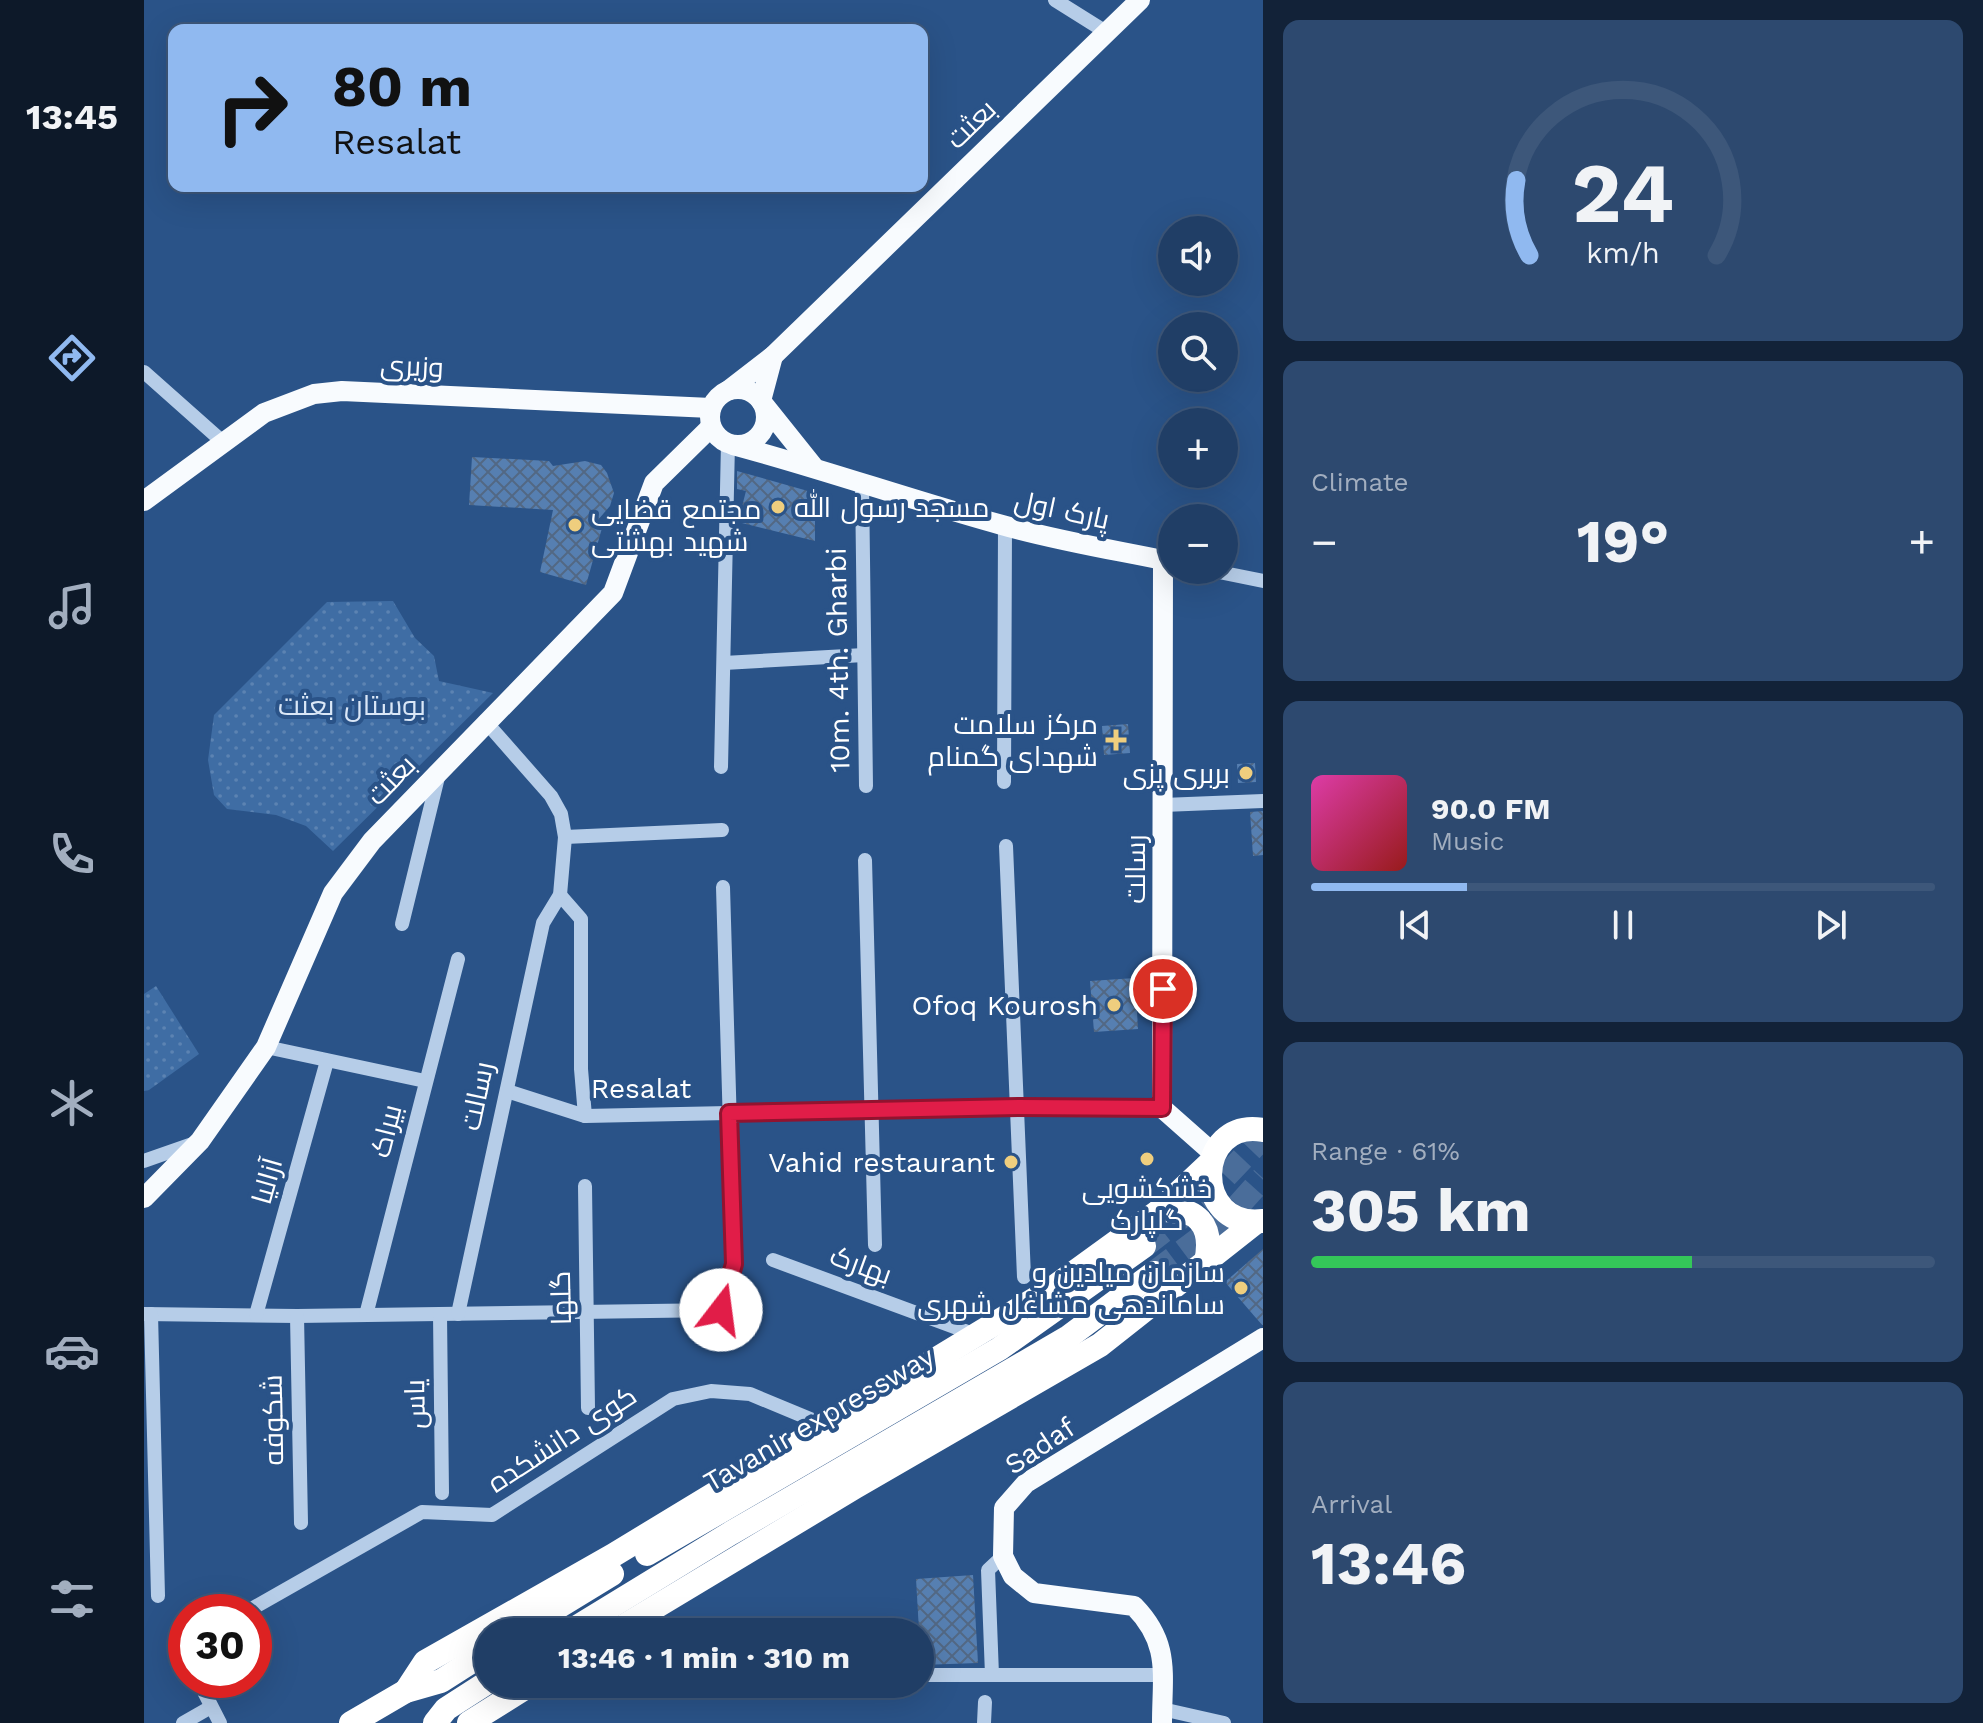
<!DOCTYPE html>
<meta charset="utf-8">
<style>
body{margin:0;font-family:"Work Sans",Cairo,sans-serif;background:#2d496f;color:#f1f3f6;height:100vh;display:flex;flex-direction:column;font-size:30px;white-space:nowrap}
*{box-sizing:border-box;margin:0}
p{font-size:26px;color:#a2aebf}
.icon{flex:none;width:44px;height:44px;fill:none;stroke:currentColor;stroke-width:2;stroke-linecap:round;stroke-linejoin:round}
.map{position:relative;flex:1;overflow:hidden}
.details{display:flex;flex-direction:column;gap:20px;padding:20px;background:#122238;width:720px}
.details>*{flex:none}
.guide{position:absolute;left:24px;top:24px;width:760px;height:168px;border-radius:16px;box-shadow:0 8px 32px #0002,0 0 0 2px #3d577a;background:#90b9f0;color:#111;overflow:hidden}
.tools{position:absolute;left:1014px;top:216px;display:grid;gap:16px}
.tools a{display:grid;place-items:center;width:80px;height:80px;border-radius:50%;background:#203e66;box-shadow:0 8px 32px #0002,0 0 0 2px #3d577a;font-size:40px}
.speed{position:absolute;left:24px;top:1594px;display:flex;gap:16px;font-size:40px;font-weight:700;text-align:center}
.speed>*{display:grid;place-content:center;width:104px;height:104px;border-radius:50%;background:#203e66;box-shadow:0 8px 32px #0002,0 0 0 2px #3d577a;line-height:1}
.speed .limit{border:12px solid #d22;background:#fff;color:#111}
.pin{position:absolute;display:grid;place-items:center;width:68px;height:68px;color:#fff;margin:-34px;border:4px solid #fff;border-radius:50%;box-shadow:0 2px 8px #0007}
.me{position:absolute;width:88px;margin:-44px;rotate:15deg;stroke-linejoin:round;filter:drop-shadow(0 0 6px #0008)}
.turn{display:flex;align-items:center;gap:28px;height:168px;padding:0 32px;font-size:36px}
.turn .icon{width:104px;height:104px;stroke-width:2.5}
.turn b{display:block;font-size:56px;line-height:68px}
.big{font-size:60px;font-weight:700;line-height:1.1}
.details .tile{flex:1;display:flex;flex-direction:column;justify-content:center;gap:12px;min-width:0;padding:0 28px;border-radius:16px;background:#2d496f}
.details .dial{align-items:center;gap:0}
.dial svg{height:208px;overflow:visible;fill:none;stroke:#3d577a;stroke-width:7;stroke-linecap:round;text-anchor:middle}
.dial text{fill:#f1f3f6;stroke:none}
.song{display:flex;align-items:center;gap:24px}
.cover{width:96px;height:96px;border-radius:12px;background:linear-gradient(135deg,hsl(320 70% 55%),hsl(0 70% 35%))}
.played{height:8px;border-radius:4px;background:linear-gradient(90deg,#90b9f0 25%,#3d577a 25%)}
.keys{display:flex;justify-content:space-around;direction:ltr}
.heat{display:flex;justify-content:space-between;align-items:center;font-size:44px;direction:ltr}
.charge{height:12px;border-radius:6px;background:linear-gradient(90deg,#34c759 61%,#3d577a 0)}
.trip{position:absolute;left:330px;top:1618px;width:460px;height:80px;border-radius:40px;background:#203e66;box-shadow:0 8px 32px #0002,0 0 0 2px #3d577a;font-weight:700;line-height:80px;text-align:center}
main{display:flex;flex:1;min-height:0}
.dock{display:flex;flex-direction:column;width:144px;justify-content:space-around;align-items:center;background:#0d1929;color:#a2aebf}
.dock .icon{width:56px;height:56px}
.dock .active{color:#90b9f0}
.dock b{font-size:36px;color:#f1f3f6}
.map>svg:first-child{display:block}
.green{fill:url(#green-dots)}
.building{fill:url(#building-cross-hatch)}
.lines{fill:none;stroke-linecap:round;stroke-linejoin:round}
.highway-tunnel{stroke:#4a6d9a;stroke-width:24;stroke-dasharray:24 12;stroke-linecap:butt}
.minor{stroke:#b6cde8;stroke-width:14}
.major{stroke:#f8fbfe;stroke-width:20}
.highway{stroke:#fff;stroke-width:24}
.route-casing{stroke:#92132f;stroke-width:20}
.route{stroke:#e11d48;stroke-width:14}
.poi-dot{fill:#efce7e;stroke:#2a5388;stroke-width:3}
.labels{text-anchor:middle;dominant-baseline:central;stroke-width:8;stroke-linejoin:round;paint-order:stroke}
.street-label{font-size:28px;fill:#fff;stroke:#2a5388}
.poi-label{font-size:28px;fill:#fff;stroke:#2a5388;text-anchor:end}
.park-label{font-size:28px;fill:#dae7f7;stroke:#2a5388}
</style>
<main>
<nav class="dock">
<b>13:45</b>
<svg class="icon active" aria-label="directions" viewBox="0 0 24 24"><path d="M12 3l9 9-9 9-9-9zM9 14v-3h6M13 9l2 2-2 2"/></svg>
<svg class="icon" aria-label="music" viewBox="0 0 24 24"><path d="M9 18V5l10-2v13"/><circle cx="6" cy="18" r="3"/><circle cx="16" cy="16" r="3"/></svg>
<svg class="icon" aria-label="phone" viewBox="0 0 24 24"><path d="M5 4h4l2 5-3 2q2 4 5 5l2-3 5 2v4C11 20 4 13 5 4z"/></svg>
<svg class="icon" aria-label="climate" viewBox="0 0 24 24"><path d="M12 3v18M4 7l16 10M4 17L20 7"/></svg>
<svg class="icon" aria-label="car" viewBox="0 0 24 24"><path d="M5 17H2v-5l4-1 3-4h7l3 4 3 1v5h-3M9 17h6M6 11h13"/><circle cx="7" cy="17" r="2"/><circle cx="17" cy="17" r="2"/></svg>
<svg class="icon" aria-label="filters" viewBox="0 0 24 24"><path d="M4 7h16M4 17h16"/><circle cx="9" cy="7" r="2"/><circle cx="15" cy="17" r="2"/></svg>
</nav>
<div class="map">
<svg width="1119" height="1723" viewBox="0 0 1119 1723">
<defs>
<pattern id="green-dots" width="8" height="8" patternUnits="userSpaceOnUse" patternTransform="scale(2)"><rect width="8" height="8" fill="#3f6da4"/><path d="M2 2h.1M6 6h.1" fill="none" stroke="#5c83b2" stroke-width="1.8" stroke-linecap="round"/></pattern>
<pattern id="building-cross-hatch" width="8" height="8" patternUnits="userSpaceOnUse" patternTransform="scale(2)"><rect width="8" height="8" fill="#567fb1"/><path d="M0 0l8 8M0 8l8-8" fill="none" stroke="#526884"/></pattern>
</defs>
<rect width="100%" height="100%" fill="#2a5388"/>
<g class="green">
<path d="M 249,601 L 271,638 L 290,656 L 295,681 L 349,693 L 189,851 L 162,826 L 132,815 L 83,809 L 70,795 L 64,760 L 70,715 L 183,602 Z"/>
<path d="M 12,986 L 55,1054 L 5,1090 L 0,1091 L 0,994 Z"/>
</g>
<g class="building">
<path d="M 328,457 L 405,461 L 409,466 L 441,461 L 457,465 L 463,473 L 470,493 L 466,506 L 453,521 L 458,528 L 442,585 L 396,572 L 409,510 L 325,505 Z"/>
<path d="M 593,471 L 671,493 L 671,541 L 594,522 L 602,491 L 593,489 Z"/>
<path d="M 984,724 L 986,753 L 960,755 L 958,726 Z"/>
<path d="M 1111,763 L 1112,782 L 1094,783 L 1093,764 Z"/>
<path d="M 1119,811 L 1119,855 L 1109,856 L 1106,812 Z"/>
<path d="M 991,978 L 994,1029 L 950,1032 L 946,981 Z"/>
<path d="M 1119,1249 L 1119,1325 L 1118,1325 L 1081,1282 Z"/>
<path d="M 829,1575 L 834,1663 L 777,1665 L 772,1579 Z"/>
</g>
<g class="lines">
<g class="highway-tunnel">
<path d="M 1000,1246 L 1059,1200 L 1119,1137"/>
<path d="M 1010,1273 L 1083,1218 L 1119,1178"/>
</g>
<g class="minor">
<path d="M 911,0 L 962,32"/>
<path d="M 0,372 L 80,443"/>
<path d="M 718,484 L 722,786"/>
<path d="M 1065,570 L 1119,581"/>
<path d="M 580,663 L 720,655"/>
<path d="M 577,767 L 584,443"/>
<path d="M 860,782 L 861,526"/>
<path d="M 1019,805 L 1119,801"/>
<path d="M 421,837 L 578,830"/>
<path d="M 862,846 L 880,1277"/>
<path d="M 721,860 L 731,1245"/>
<path d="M 416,895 L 437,919 L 437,1069 L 441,1116"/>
<path d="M 258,924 L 295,773"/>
<path d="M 122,1047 L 281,1081"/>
<path d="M 363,1091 L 441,1116 L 874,1107 L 1018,1108"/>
<path d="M 0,1161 L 51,1143"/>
<path d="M 441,1186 L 444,1408"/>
<path d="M 629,1260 L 832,1335"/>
<path d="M 0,1314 L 153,1316 L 577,1310 L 590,1264 L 579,887"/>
<path d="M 7,1314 L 14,1596"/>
<path d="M 296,1314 L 298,1493"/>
<path d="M 314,1314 L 399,923 L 416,895 L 421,837 L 417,814 L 407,796 L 341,721"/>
<path d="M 112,1315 L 183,1061"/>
<path d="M 222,1315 L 314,959"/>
<path d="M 153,1316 L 157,1523"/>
<path d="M 102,1612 L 278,1512 L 348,1515 L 529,1399 L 567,1391 L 606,1394 L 683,1426"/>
<path d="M 776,1675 L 1019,1675"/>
<path d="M 848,1675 L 844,1570 L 859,1556"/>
<path d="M 54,1680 L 76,1723"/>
<path d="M 1018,1709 L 1080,1723"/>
<path d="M 39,1723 L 67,1707"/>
<path d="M 840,1723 L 841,1702"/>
</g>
<g class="major">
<path d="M 629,356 L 617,401 L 669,466"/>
<circle cx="594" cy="417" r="28"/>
<path d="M 585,390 L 629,356 L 996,0"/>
<path d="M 589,445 C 679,469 767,500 858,525 C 910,540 965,549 1019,560 L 1018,1108 L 1070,1154"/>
<path d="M 0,501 L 120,413 L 170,394 L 198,391 L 567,408"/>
<path d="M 0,1198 L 56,1141 L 122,1047 L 189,893 L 228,841 L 469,593 L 510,483 L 567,427"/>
<path d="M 1018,1723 C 1018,1674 1027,1644 990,1606 L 890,1593 L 869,1576 L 859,1556 L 860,1508 L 882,1483 L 1119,1338"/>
</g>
<g class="highway">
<path d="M 1119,1130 C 1050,1118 1047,1230 1119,1221"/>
<path d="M 1015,1211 C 1053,1205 1070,1225 1062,1262"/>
<path d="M 503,1554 L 855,1349 L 1000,1246"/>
<path d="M 373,1632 L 468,1574"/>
<path d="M 425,1632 L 587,1533 L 923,1338 L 1010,1273"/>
<path d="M 470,1632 L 711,1487 L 956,1345 L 1112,1222"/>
<path d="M 262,1691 L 281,1662 L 468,1556 L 906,1290 L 1015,1211 L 1066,1163"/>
<path d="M 207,1723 L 262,1691 L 297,1681 L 344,1651"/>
<path d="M 291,1723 L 302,1709 L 344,1682"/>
<path d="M 325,1723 L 387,1684"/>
</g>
</g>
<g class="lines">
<g class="route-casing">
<path id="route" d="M 577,1310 L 590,1264 L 585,1113 L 874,1107 L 1018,1108 L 1019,989"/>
</g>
<use href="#route" class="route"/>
</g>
<g class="poi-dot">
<circle cx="634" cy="507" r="8"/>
<circle cx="431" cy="525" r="8"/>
<path d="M968 728h8v8h8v8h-8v8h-8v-8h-8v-8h8z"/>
<circle cx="1102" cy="773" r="8"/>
<circle cx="970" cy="1005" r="8"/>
<circle cx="1003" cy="1159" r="8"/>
<circle cx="867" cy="1162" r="8"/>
<circle cx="1097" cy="1288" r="8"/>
</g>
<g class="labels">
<g class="street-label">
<text transform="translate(827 124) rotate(-44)">بعثت</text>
<text transform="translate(268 366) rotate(3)">وزیری</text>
<text transform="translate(918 510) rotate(12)">پارک اول</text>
<text transform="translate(694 660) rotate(-91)">10m. 4th. Gharbi</text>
<text transform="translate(247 780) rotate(-46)">بعثت</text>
<text transform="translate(991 869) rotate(-90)">رسالت</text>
<text x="497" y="1088">Resalat</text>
<text transform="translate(333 1096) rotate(-78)">رسالت</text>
<text transform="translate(242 1131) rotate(-76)">بیراک</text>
<text transform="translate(123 1181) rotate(-74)">آزالیا</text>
<text transform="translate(717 1265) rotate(20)">بهارک</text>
<text transform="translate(417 1298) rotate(-91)">گلها</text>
<text transform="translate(271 1404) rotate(-91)">یاس</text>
<text transform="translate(675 1419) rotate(-30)">Tavanir expressway</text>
<text transform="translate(129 1420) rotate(-91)">شکوفه</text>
<text transform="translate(418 1439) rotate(-33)">کوی دانشکده</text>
<text transform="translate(896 1446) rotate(-34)">Sadaf</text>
</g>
<g class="poi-label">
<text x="650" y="507" text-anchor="start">مسجد رسول الله</text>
<text x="447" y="509" text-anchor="start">مجتمع قضایی<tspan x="447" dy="32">شهید بهشتی</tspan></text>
<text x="954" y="724">مرکز سلامت<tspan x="954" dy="32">شهدای گمنام</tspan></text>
<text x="1086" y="773">بربری پزی</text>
<text x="954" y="1005">Ofoq Kourosh</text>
<text x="851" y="1162">Vahid restaurant</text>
<text x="1003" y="1188" text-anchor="middle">خشکشویی<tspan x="1003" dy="32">گلپارک</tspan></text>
<text x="1081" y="1272">سازمان میادین و<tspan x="1081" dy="32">ساماندهی مشاغل شهری</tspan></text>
</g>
<g class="park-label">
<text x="208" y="705">بوستان بعثت</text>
</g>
</g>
</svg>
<div class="tools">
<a><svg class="icon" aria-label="sound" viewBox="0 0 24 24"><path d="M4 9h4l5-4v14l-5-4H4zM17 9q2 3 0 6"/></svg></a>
<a><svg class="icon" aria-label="search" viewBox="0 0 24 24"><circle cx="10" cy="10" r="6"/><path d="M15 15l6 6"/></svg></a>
<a>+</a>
<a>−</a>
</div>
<div class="speed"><div class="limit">30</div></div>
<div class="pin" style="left:1019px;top:989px;background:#d93025"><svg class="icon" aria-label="arrive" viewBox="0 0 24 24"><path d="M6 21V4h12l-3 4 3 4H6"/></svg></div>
<svg class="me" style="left:577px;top:1310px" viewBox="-20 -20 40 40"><circle r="19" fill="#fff"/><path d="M0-13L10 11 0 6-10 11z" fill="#e11d48"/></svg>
<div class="trip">13:46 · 1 min · 310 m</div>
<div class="guide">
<div class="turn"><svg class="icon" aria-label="right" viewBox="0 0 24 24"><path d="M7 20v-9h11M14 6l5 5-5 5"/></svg><div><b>80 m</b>Resalat</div></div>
</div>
</div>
<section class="details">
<div class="tile dial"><svg viewBox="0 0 100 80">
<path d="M14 69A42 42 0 1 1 86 69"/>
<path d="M14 69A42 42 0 0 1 9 40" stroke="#90b9f0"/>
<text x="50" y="56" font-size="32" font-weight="700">24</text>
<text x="50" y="72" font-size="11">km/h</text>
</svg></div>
<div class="tile"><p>Climate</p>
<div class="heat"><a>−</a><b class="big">19°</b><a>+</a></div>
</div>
<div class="tile">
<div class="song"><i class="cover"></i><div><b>90.0 FM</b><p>Music</p></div></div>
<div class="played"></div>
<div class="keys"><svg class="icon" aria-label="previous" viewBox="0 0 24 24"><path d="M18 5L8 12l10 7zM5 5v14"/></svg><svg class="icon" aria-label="pause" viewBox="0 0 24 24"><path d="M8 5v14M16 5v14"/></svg><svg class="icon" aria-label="next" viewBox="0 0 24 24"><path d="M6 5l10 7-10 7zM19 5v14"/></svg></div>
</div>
<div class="tile"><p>Range · 61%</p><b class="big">305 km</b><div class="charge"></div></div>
<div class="tile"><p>Arrival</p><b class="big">13:46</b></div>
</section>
</main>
